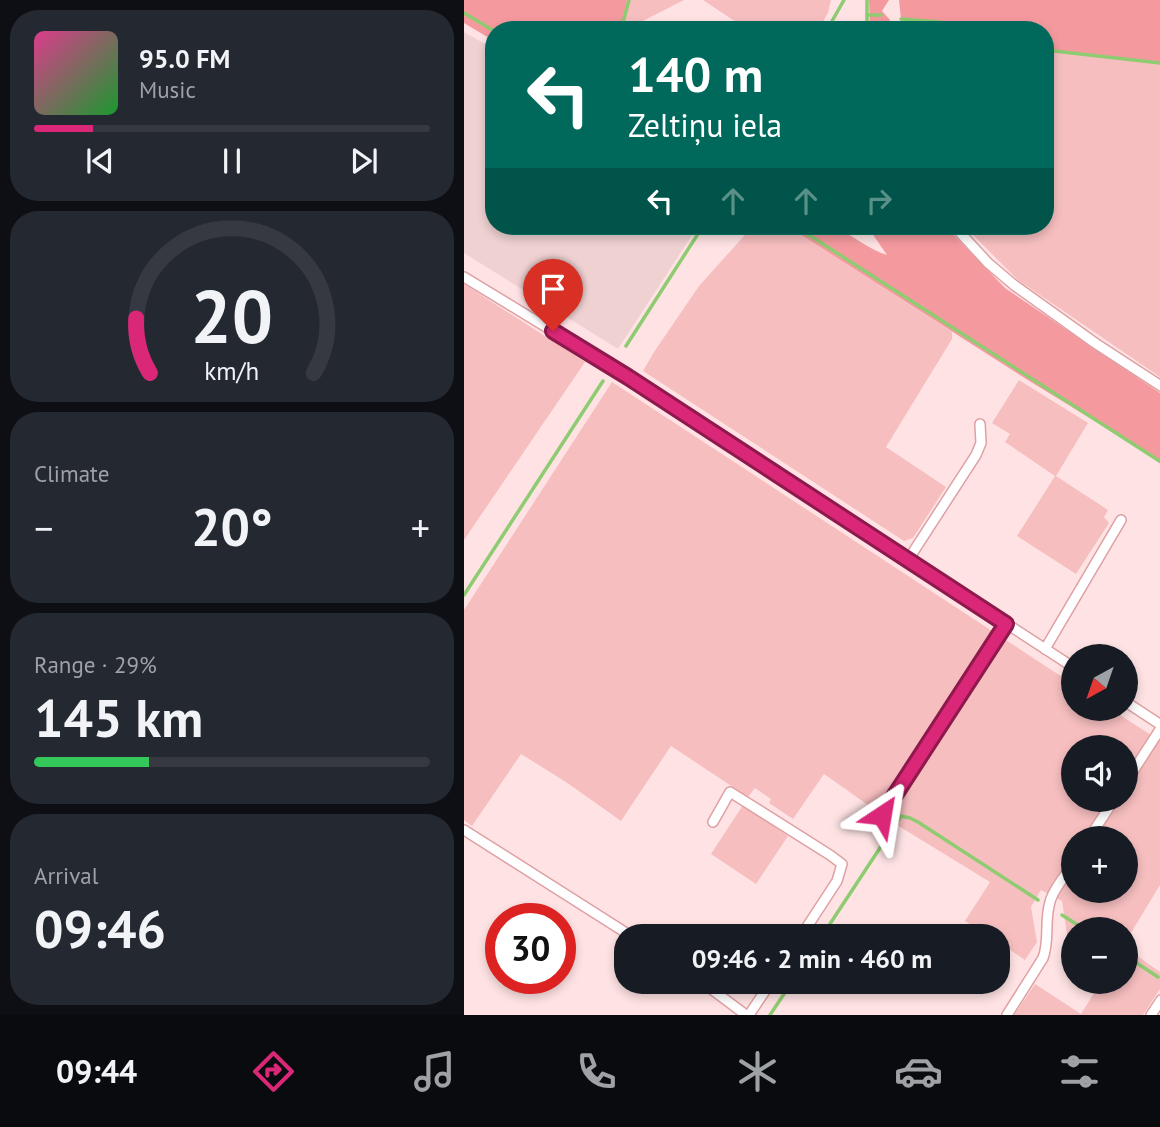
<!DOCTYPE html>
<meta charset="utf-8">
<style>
body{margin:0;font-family:"PT Sans",sans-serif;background:#242831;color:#f1f3f6;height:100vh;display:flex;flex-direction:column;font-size:26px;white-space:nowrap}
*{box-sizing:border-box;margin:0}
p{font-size:23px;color:#9ea1a6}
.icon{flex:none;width:38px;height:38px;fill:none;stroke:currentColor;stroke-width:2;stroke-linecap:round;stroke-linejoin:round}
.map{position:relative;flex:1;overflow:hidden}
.panel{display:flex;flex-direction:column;gap:10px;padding:10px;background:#0d0f14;width:464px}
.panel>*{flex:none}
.top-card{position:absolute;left:21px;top:21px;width:569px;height:214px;border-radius:28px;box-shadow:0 4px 10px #0003;background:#00695c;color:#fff;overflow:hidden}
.needle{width:46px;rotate:220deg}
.tools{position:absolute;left:597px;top:644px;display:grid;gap:14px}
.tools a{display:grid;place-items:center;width:77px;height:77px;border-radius:50%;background:#171b24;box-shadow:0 4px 10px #0003;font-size:35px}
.speed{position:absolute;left:21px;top:903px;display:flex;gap:14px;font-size:35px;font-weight:700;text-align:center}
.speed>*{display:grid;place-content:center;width:91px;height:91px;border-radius:50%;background:#171b24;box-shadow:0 4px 10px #0003;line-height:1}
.speed .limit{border:10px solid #d22;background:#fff;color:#111}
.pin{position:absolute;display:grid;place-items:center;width:60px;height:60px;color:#fff;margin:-72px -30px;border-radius:50% 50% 50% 0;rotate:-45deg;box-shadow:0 0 7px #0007}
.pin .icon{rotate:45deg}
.me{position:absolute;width:77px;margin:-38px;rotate:33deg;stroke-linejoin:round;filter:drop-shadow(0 0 5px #0008)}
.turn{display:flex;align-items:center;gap:24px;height:147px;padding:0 28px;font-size:32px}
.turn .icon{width:91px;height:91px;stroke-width:2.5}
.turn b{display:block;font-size:49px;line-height:60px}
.lanes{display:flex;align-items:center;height:66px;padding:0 28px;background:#0003;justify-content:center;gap:35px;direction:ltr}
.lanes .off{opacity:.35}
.big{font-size:52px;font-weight:600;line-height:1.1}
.panel .card{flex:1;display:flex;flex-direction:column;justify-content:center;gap:10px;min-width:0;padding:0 24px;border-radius:28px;background:#242831}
.panel .dial{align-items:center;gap:0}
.dial svg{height:182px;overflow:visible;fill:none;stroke:#363941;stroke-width:7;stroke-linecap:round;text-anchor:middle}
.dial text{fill:#f1f3f6;stroke:none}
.song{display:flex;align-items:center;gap:21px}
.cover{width:84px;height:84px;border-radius:10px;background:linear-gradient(135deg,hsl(330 70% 55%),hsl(130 70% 35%))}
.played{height:7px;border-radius:4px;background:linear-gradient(90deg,#db2777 15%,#363941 15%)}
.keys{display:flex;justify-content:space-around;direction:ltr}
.heat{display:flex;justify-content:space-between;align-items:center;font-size:38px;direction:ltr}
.charge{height:10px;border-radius:5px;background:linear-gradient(90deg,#34c759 29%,#363941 0)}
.trip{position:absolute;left:150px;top:924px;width:396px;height:70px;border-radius:28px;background:#171b24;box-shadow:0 4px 10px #0003;font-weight:600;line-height:70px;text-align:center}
.tab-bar{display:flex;height:112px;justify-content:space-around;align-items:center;background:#090b0e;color:#9ea1a6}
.tab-bar .icon{width:49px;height:49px}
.tab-bar .selected{color:#db2777}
.tab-bar b{font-size:32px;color:#f1f3f6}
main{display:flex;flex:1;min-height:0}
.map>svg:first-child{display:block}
.built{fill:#efd1d2}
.green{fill:#f6bebf;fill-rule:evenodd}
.forest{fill:#f49a9f}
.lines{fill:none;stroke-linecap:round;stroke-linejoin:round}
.stream{stroke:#8ecb71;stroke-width:3.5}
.street-casing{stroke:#dfa0a3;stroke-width:12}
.street{stroke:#fff;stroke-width:9}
.route-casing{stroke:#8e194d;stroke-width:18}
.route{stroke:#db2777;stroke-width:12}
</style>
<main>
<section class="panel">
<div class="card">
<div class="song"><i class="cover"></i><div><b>95.0 FM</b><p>Music</p></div></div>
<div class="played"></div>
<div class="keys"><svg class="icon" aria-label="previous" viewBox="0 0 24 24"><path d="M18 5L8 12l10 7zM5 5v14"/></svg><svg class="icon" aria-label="pause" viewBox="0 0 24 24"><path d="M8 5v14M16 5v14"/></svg><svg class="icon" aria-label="next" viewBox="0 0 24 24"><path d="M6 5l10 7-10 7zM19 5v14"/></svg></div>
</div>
<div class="card dial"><svg viewBox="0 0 100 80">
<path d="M14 69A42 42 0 1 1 86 69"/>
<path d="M14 69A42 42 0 0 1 8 45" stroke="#db2777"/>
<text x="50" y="56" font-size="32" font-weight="700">20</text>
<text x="50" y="72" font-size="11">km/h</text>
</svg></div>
<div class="card"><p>Climate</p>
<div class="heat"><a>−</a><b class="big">20°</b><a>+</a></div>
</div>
<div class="card"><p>Range · 29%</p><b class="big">145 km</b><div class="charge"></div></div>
<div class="card"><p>Arrival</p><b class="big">09:46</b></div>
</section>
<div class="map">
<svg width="697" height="1015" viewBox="0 0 697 1015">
<rect width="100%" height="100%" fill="#ffe3e4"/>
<path class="built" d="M 0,32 L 30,49 L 30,226 L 234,226 L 154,349 L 0,253 Z"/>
<g class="green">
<path d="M 163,0 L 220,0 L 171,25 L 159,21 Z"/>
<path d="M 239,0 L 367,0 L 364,13 L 354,30 L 284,30 Z"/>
<path d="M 581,50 L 696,63 L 696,377 L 554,280 L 500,226 L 581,226 Z"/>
<path d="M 287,226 L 323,226 L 488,332 L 488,339 L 422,447 L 482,487 L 449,538 L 440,541 L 179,371 L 190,352 L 235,286 L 280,236 Z"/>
<path d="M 0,284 L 121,362 L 0,540 Z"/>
<path d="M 555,380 L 624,423 L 592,476 L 644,510 L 640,517 L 645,523 L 612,574 L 553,536 L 591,476 L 541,442 L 546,434 L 528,423 Z"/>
<path d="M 148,382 L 609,684 L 609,709 L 647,709 L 696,741 L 696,885 L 662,941 L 662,929 L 609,929 L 609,938 L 603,934 L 598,901 L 577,890 L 567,907 L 573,942 L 561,960 L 534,942 L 534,936 L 525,936 L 501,921 L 526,882 L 428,822 L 360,774 L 329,819 L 305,803 L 307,799 L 291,788 L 284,797 L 207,746 L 157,821 L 102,782 L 57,754 L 8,826 L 0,820 L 0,610 ZM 609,747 L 662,747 L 662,800 L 609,800 ZM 609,838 L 662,838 L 662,891 L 609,891 Z"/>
<path d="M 279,805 L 324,836 L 292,884 L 247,854 Z"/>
<path d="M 662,948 L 696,972 L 696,989 L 679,1015 L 550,1015 L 571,984 L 617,1014 L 637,982 L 662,982 Z"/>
</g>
<g class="forest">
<path d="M 0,0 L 163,0 L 157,30 L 30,30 L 30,41 L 0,23 Z"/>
<path d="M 405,0 L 425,0 L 418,11 L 426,20 L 424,30 L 406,30 Z"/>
<path d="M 435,0 L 696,0 L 696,63 L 581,50 L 581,30 L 502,30 L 475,22 L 437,19 Z"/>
<path d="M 323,226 C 336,226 357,223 368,227 C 388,233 404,250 423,255 L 403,226 L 481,226 L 541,288 L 696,393 L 696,461 L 567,382 Z"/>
</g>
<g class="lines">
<g class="stream">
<path d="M 403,0 L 403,30"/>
<path d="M 0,13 L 30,31"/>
<path d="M 403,15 L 417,15"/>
<path d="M 437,19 L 475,22 L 502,30"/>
<path d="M 157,30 L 165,0"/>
<path d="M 363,30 L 380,0"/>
<path d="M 581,50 L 697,63"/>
<path d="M 331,226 L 697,462"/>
<path d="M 162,346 L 239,226"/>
<path d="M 0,595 L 139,381"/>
<path d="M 598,915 L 620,929"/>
<path d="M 358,936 L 437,816 L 446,818 L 454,822 L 574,900"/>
<path d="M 662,956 L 694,977"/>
<path d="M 306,1015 L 328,982"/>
</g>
<g class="street-casing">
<g id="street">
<path d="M 490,226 L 524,263 L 550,285 L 631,343 L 697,386"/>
<path d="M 0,277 L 164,377 L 609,667"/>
<path d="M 444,560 L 512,455 L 517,443 L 516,424"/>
<path d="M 581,649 L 657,520"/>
<path d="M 662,702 L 697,725"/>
<path d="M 662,782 L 697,728"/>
<path d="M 418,815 L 542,624"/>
<path d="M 249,822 L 266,792 L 366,855 L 378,864 L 373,881 L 337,936"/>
<path d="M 0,830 L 167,936"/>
<path d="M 625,838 L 650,800"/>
<path d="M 238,982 L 282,1015"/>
<path d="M 285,1015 L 307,982"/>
<path d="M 543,1015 L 579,958 C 586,940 580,921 586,902 C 589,889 602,875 609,864"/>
<path d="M 687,1015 L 697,1000"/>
</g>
</g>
<use href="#street" class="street"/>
</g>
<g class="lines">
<g class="route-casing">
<path id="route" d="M 89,331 L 164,377 L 542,624 L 418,815"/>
</g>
<use href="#route" class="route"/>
</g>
</svg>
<div class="tools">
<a><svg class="needle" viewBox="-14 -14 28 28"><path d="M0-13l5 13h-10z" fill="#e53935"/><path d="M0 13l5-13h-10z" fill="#9ea1a6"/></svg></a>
<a><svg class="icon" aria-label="sound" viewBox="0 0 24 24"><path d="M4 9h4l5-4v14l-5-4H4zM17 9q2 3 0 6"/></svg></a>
<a>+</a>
<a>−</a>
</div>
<div class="speed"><div class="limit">30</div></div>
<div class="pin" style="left:89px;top:331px;background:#d93025"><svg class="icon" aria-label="arrive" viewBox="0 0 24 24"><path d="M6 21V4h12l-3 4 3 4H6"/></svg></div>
<svg class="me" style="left:418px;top:815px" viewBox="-20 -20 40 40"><path d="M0-17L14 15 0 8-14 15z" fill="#db2777" stroke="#fff" stroke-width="4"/></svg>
<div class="trip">09:46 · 2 min · 460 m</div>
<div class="top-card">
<div class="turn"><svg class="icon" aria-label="left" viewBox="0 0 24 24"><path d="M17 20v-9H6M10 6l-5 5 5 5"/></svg><div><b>140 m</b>Zeltiņu iela</div></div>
<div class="lanes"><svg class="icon" aria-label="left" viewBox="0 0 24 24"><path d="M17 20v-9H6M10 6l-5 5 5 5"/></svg><svg class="icon off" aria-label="ahead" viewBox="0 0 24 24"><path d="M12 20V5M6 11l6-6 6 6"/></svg><svg class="icon off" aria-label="ahead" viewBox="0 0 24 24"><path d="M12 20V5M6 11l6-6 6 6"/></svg><svg class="icon off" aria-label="right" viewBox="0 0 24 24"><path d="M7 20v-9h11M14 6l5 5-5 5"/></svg></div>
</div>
</div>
</main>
<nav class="tab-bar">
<b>09:44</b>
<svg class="icon selected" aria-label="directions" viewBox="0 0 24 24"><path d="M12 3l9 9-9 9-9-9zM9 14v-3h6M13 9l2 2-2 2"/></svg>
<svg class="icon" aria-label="music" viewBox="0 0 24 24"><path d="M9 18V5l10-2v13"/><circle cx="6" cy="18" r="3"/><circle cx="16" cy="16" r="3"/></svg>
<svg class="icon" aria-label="phone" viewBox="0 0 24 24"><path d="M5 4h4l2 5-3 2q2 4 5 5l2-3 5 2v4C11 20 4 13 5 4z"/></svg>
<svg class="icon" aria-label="climate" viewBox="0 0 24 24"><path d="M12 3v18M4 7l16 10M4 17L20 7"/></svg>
<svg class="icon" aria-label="car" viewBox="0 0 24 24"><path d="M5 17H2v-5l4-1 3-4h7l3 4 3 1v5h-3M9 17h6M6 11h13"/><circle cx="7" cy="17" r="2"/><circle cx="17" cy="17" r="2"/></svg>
<svg class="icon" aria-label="filters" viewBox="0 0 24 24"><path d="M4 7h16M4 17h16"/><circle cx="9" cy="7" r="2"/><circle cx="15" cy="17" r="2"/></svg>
</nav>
